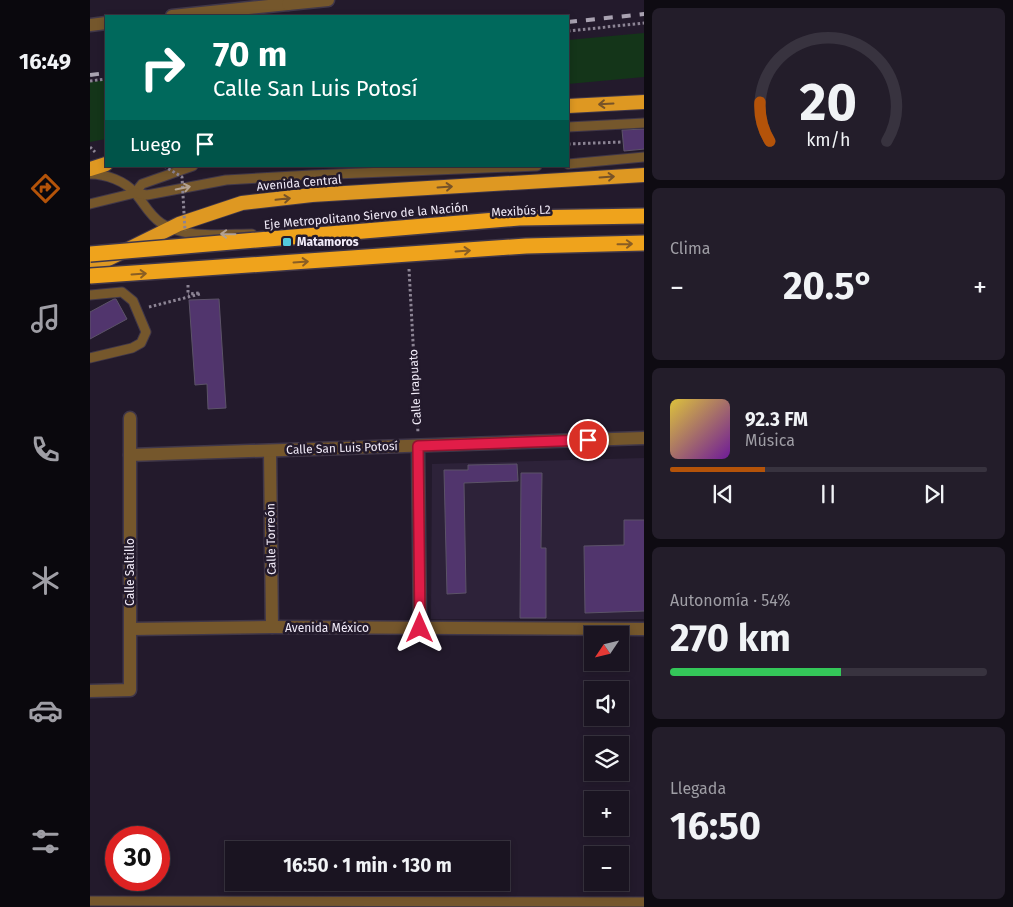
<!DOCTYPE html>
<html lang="es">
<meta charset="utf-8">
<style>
body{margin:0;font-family:"Fira Sans",sans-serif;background:#231d2a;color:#f1f3f6;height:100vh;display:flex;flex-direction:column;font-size:19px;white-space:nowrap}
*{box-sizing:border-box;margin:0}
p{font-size:16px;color:#9f9ea5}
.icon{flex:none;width:28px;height:28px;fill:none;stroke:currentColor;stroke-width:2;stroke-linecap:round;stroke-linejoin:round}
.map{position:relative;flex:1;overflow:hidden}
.details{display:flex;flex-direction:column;gap:8px;padding:8px;background:#0e0b12;width:369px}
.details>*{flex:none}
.banner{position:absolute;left:15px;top:15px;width:464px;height:152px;border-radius:0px;box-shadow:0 2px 8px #0003,0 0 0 1px #38333f;background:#00695c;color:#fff;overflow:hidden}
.needle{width:32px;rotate:235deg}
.fabs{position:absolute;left:494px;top:626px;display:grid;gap:10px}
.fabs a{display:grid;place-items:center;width:45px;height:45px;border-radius:0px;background:#1a1421;box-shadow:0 2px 8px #0003,0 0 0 1px #38333f;font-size:25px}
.speed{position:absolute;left:15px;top:826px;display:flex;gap:10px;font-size:25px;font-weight:700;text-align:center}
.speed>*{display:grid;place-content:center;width:65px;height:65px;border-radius:50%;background:#1a1421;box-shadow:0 2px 8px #0003,0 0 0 1px #38333f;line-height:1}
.speed .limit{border:8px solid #d22;background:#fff;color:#111}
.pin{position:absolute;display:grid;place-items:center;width:42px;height:42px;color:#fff;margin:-21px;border:2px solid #fff;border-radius:50%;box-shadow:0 1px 5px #0007}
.me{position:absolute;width:55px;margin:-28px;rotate:0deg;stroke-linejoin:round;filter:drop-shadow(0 0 4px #0008)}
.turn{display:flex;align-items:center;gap:18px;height:105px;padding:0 25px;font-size:22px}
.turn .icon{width:65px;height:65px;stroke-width:2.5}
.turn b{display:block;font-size:35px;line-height:42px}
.then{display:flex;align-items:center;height:48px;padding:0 25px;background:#0003;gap:10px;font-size:19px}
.big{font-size:38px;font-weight:700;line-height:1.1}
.details .widget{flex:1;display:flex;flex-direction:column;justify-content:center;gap:8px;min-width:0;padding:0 18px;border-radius:8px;background:#231d2a}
.details .dial{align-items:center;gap:0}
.dial svg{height:130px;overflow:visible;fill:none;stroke:#38333f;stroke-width:7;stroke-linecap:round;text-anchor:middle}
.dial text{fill:#f1f3f6;stroke:none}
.song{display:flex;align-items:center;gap:15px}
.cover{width:60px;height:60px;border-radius:8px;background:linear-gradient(135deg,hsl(50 70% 55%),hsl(280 70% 35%))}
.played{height:5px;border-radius:2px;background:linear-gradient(90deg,#b45309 30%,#38333f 30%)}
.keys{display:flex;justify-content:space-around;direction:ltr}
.heat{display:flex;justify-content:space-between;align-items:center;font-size:28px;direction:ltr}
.charge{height:8px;border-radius:4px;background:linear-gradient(90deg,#34c759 54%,#38333f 0)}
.trip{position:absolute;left:135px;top:841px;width:285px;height:50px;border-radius:0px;background:#1a1421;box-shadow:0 2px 8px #0003,0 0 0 1px #38333f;font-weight:700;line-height:50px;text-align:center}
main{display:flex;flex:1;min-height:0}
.menu{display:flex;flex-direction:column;width:90px;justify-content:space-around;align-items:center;background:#0a080d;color:#9f9ea5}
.menu .icon{width:35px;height:35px}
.menu .selected{color:#b45309}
.menu b{font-size:22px;color:#f1f3f6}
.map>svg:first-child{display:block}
.built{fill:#2d2239}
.green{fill:#143519}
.building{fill:#51356d;stroke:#5c5368}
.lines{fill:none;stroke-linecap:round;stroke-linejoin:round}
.service-casing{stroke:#403749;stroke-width:11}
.minor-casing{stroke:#403749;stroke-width:15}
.tertiary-casing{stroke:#403749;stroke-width:15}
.trunk-casing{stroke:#403749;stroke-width:16}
.path{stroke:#8c8494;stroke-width:3;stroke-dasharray:2.5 2.5;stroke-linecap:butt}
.service{stroke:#75572c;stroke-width:9}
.minor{stroke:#75572c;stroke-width:12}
.tertiary{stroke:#75572c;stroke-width:12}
.trunk{stroke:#de9822;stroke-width:14}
.rail{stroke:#a9a2b1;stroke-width:4;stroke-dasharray:9 9;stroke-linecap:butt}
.motorway-bridge-casing{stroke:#403749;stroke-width:18;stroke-linecap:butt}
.path-bridge{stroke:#8c8494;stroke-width:3;stroke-dasharray:2.5 2.5;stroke-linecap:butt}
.motorway-bridge{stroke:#efa31c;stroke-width:15}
.oneway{stroke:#775328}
.oneway2{stroke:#b4a292}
.oneway3{stroke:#895e24}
.route-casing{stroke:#92132f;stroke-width:12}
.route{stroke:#e11d48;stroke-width:9}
.poi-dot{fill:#53cadc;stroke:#231a2c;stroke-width:2}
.labels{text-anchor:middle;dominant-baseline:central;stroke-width:5;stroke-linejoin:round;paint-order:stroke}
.street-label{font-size:12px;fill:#f2ecf9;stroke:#231a2c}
.poi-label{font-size:12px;font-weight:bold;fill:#f2ecf9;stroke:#231a2c;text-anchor:start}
</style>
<main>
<nav class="menu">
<b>16:49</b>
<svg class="icon selected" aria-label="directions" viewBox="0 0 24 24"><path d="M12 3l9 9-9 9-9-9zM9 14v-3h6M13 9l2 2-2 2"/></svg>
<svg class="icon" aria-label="music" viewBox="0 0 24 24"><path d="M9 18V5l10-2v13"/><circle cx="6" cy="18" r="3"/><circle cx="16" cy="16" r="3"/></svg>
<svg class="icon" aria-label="phone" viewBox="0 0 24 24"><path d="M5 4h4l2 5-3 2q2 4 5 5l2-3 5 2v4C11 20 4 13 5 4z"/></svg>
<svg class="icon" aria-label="climate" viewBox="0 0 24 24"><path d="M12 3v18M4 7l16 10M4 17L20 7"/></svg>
<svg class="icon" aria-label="car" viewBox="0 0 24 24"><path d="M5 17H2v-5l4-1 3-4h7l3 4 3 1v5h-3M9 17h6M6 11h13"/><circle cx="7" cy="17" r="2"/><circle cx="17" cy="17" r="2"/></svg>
<svg class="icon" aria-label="filters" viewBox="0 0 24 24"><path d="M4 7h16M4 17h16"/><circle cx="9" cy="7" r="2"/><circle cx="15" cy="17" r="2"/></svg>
</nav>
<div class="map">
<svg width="555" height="907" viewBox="0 0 555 907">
<rect width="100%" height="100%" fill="#231a2c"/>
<path class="built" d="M 554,458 L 554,619 L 341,619 L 342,464 Z"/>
<g class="green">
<path d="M 554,33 L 554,77 L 478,84 L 478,40 Z"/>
<path d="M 16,80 L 16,139 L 0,142 L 0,82 Z"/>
</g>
<g class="building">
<path d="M 555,129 L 555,149 L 534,151 L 532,130 Z"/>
<path d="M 24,299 L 26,299 L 37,319 L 0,339 L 0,312 Z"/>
<path d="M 129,299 L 136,408 L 118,409 L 117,384 L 105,385 L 99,300 Z"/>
<path d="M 427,464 L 428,481 L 374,483 L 376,593 L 357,594 L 354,470 L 378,470 L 378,465 Z"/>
<path d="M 431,473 L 452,473 L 451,548 L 456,548 L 456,618 L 430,618 Z"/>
<path d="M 534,520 L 555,520 L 555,611 L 495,613 L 494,546 L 534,545 Z"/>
</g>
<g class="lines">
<g class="service-casing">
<g id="service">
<path d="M 478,127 L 555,123"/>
<path d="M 478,164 L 555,157"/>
<path d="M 0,174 C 16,174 35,181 45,193 C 54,203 59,215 71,223 C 94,239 134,234 162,234"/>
<path d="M 45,193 L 52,184 L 103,166"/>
<path d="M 0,204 L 45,193 L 57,195 L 136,180 L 221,175 L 447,166"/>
<path d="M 0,295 L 32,292 L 43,301 L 56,332 L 51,343 L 42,348 L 0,358"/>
<path d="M 0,901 L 555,902"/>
</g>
</g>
<g class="minor-casing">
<g id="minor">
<path d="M 82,16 L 198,4 L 197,0"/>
<path d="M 0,25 L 16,23"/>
<path d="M 328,446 L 330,628"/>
<path d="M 180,451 L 182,627"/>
<path d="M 40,455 L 555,438"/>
<path d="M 41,629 L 182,627 L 555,629"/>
<path d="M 0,691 L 40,690 L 40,418"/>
</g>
</g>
<g class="tertiary-casing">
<path id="tertiary" d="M 198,4 L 238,0"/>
</g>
<g class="trunk-casing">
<g id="trunk">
<path d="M 478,106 L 555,102"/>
<path d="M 0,169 L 16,164"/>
<path d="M 0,268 L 89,224 L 152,203 L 222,195 L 555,175"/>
</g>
</g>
<g class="path">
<path d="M 478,31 L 555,23"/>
<path d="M 0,81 L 16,79"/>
<path d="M 478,144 L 533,142"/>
<path d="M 0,147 L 5,152"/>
<path d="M 319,269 L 328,433"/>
<path d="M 59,307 L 110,294 L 110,293 L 98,294"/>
</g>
<use href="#service" class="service"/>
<use href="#minor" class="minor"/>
<use href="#tertiary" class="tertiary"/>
<use href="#trunk" class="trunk"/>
<g class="rail">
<path d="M 478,22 L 555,14"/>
<path d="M 0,75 L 16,73"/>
</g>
<g class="motorway-bridge-casing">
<g id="motorway-bridge">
<path d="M 0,254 L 429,218 L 555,216"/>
<path d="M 0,276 L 436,246 L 555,243"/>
</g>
</g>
<g class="path-bridge">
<path d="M 74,166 L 92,177 L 95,231"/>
<path d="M 98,285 L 98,294"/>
</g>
<use href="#motorway-bridge" class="motorway-bridge"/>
</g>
<defs><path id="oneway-shaft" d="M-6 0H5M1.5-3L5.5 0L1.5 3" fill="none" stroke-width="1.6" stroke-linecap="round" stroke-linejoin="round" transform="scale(1.25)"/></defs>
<g class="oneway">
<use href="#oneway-shaft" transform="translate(516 104) rotate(177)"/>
<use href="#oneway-shaft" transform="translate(517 177) rotate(-4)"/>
<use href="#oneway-shaft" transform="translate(355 187) rotate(-4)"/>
<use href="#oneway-shaft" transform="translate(193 199) rotate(-6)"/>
</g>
<g class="oneway2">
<use href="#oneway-shaft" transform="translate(93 188) rotate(-11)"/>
<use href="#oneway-shaft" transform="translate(138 234) rotate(-179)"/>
</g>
<g class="oneway3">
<use href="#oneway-shaft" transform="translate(535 244) rotate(-1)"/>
<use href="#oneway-shaft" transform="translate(373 251) rotate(-4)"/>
<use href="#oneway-shaft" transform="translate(211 262) rotate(-4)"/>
<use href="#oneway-shaft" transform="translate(49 274) rotate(-4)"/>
</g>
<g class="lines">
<g class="route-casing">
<path id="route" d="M 330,628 L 328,446 L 498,440"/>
</g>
<use href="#route" class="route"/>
</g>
<rect class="poi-dot" x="192" y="237" width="10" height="10" rx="2.5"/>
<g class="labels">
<g class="street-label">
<text transform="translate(209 183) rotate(-5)">Avenida Central</text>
<text transform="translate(431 211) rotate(-3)">Mexibús L2</text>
<text transform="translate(276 216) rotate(-5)">Eje Metropolitano Siervo de la Nación</text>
<text transform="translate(325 387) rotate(-93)">Calle Irapuato</text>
<text transform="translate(252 448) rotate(-2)">Calle San Luis Potosí</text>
<text transform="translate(181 539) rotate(-91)">Calle Torreón</text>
<text transform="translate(40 572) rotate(-90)">Calle Saltillo</text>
<text x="237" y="628">Avenida México</text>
</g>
<g class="poi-label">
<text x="207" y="242">Matamoros</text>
</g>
</g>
</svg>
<div class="fabs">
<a><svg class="needle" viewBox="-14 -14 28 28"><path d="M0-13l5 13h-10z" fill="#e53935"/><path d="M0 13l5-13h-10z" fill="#9f9ea5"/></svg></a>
<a><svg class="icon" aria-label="sound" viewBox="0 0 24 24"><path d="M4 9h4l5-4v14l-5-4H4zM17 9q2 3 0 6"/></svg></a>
<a><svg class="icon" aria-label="layers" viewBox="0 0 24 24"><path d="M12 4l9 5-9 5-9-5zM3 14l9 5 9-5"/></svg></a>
<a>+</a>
<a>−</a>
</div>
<div class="speed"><div class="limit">30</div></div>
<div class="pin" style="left:498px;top:440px;background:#d93025"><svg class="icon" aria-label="arrive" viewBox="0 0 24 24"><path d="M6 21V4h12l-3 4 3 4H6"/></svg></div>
<svg class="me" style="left:330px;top:628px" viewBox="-20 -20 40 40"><path d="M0-17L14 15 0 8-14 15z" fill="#e11d48" stroke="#fff" stroke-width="4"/></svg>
<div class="trip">16:50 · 1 min · 130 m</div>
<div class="banner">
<div class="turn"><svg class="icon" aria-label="right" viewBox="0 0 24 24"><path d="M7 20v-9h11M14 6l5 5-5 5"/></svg><div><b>70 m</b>Calle San Luis Potosí</div></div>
<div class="then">Luego<svg class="icon" aria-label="arrive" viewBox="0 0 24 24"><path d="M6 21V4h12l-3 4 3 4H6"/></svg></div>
</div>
</div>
<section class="details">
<div class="widget dial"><svg viewBox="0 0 100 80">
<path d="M14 69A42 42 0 1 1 86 69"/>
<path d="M14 69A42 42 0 0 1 8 45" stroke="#b45309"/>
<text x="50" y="56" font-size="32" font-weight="700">20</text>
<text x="50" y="72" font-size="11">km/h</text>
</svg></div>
<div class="widget"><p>Clima</p>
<div class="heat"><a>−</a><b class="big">20.5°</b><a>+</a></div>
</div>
<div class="widget">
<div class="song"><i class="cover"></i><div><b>92.3 FM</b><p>Música</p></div></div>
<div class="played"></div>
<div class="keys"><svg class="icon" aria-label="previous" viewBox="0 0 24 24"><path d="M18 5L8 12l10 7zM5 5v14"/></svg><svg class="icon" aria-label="pause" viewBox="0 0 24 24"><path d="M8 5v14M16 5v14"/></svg><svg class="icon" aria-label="next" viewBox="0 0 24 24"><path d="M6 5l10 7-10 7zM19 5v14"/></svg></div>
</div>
<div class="widget"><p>Autonomía · 54%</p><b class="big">270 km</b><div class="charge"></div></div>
<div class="widget"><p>Llegada</p><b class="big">16:50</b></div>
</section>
</main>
